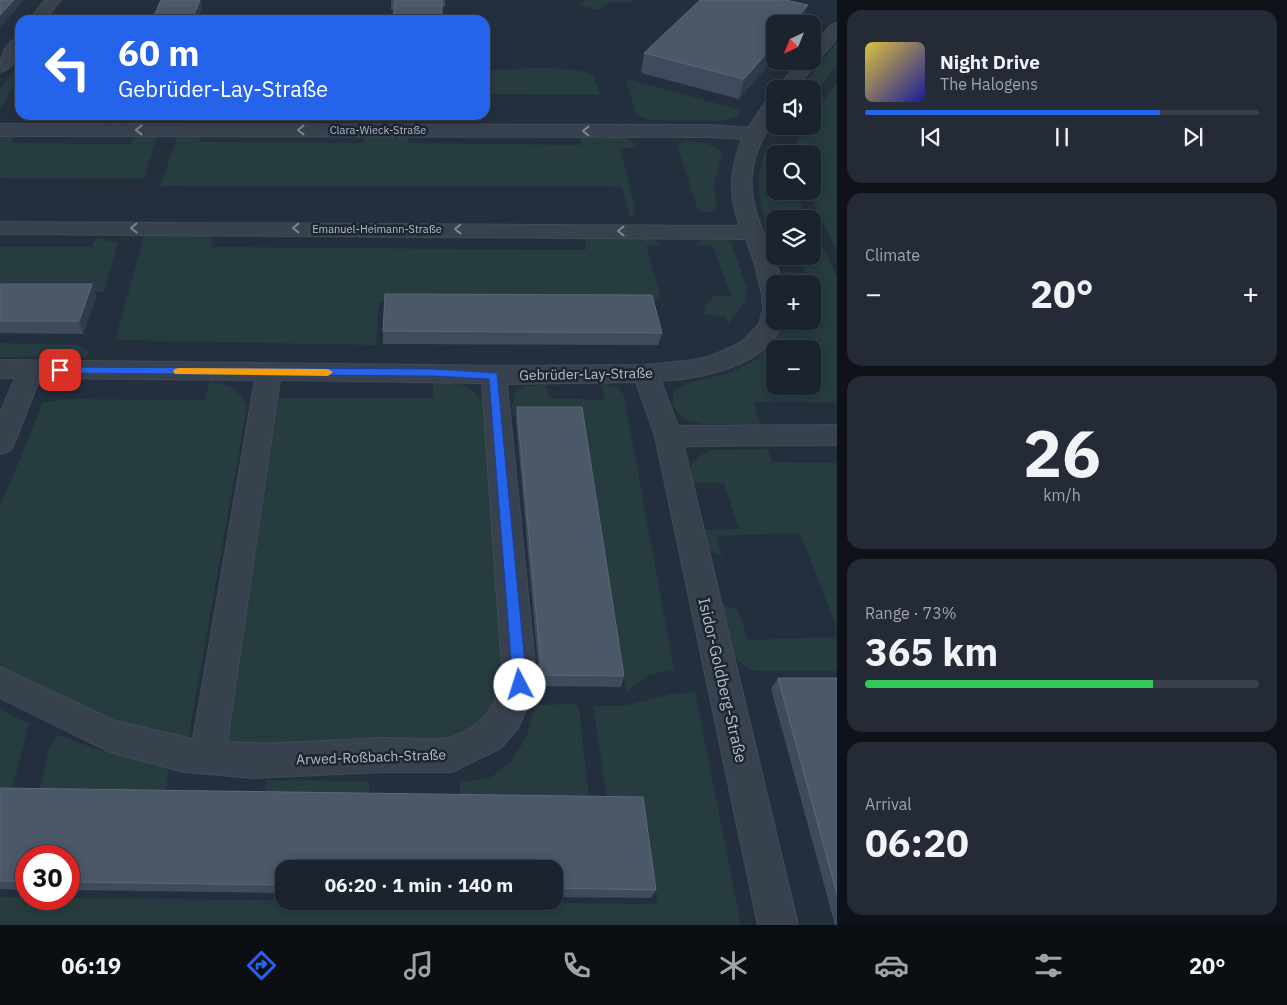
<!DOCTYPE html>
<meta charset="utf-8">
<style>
body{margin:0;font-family:"IBM Plex Sans",sans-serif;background:#242b36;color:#f1f3f6;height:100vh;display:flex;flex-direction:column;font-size:19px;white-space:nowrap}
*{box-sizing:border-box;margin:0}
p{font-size:16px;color:#a0a4aa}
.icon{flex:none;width:28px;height:28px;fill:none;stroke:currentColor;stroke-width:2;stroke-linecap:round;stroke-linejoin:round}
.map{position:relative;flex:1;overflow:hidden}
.panel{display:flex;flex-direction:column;gap:10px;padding:10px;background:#0f1319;width:450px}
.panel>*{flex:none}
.guide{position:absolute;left:15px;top:15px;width:475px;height:105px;border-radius:15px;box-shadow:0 2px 12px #0003,0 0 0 1px #39404a;background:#2563eb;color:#fff;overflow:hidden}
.needle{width:32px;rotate:223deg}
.controls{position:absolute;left:766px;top:15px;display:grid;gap:10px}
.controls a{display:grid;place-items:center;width:55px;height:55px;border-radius:10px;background:#1b232e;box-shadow:0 2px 12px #0003,0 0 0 1px #39404a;font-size:25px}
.speed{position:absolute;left:15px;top:845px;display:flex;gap:10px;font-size:25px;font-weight:700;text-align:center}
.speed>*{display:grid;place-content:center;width:65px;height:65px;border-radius:50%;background:#1b232e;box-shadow:0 2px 12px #0003,0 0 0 1px #39404a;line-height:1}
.speed .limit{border:8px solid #d22;background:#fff;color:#111}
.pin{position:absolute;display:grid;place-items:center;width:42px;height:42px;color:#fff;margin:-21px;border-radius:10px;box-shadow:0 2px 8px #0006}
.me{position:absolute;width:55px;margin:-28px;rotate:355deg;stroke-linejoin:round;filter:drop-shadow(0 0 4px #0008)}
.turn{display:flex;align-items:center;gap:18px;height:105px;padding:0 20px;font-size:22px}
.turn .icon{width:65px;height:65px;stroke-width:2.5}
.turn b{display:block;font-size:35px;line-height:42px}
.big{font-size:38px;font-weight:700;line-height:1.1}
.panel .widget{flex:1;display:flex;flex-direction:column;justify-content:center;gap:8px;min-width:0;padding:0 18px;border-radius:15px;background:#242b36}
.panel .dial{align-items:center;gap:0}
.dial b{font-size:65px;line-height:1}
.song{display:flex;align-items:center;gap:15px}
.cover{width:60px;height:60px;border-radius:8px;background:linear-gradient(135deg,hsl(50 70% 55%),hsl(240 70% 35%))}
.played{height:5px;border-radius:2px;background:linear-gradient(90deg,#2563eb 75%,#39404a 75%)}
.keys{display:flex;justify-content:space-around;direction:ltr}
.heat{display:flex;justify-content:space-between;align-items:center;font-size:28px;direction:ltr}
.charge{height:8px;border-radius:4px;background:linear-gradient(90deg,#34c759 73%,#39404a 0)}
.trip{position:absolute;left:275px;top:860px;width:288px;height:50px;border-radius:15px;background:#1b232e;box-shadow:0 2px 12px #0003,0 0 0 1px #39404a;font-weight:700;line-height:50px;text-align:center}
.dock{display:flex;height:80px;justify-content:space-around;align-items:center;background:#0b0e12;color:#a0a4aa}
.dock .icon{width:35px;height:35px}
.dock .active{color:#2563eb}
.dock b{font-size:22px;color:#f1f3f6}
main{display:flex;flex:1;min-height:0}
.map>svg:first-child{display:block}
.green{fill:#263c3f;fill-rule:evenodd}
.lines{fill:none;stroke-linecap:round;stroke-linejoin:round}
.minor-casing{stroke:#414a57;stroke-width:2}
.minor{fill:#38414e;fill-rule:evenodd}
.wall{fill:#3f4b5c}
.shaded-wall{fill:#2f3b4b}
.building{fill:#4b5868;stroke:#5c6777}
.oneway{stroke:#7c8592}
.route{fill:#2563eb;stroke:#184099}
.slow{fill:#f59e0b}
.labels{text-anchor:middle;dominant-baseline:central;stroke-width:5;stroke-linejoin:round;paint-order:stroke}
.far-street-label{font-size:11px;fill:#b4bcc9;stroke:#1d2633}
.street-label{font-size:14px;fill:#b4bcc9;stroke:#1d2633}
.near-street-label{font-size:16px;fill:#b4bcc9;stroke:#1d2633}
</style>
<main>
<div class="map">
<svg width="837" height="925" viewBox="0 0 837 925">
<rect width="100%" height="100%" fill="#242f3e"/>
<g class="green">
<path d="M 585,0 L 634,0 L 630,3 L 610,2 L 598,10 L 579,5 Z"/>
<path d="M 837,41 L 837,64 L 813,97 L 812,89 L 801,89 Z"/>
<path d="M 20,69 L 20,89 L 12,89 L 0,110 L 0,88 L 15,70 Z"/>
<path d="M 485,70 C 513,70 570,64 593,75 L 601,95 L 485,94 Z"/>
<path d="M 628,79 L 740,110 L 737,116 L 722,121 L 649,120 L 636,114 L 626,80 Z"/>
<path d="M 837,82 L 837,251 L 807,191 L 812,191 L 812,154 L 790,153 L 805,126 L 812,126 L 813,116 Z"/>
<path d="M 187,115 L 377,115 L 377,120 L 186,117 Z"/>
<path d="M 0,132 L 16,132 L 11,143 L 131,144 L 135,133 L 158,133 L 144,179 L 0,178 Z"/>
<path d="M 179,133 L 201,134 L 199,142 L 364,143 L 365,134 L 408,135 L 408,143 L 581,145 L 580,136 C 597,136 629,129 637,148 L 620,148 L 635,209 L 635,215 L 630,218 L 622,187 L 160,186 Z"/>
<path d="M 687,141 C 700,142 712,143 722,152 L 714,184 L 717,207 C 710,213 706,214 698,210 L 678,148 L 681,143 Z"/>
<path d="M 772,152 L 780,154 L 775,154 L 775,191 L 794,191 L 808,219 L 775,219 L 775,236 L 772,237 C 761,207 753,185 764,153 Z"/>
<path d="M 144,236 L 213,236 L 211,247 L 586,250 L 585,238 L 650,239 L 658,241 L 663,246 L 646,246 L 661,297 L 652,304 L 379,302 L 376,345 L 115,340 Z"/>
<path d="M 96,238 L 118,243 L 104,292 L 0,291 L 0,247 L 92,247 Z"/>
<path d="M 717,238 L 731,242 L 747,290 L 745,302 L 728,324 L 725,316 L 703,315 L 705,305 L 714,296 L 731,296 L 713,246 L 693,245 L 706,239 Z"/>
<path d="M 813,241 L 817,242 L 825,249 L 837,278 L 837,403 L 754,402 L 760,425 L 703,424 L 683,419 L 672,405 L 674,391 C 692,379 708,379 728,373 C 754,366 776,344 788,321 L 812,321 L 812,284 L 787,284 L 784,272 L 806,273 L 800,256 L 812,256 ZM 775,349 L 812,349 L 812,386 L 775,386 Z"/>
<path d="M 0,343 L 78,345 L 89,351 L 87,357 L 0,357 Z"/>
<path d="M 210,381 C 229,386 239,388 247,407 L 188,739 L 119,724 L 0,667 L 0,507 L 43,403 L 63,399 L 205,400 Z"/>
<path d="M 433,381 L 448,381 L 469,387 L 486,406 L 504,677 L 501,697 L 493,714 L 449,746 L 257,748 L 227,742 L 279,398 L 433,398 Z"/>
<path d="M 602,384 L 619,387 L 624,396 L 674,669 L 649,675 L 626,692 L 584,417 L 513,416 L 512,407 L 514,393 L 525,386 L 546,385 L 549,398 L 604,400 Z"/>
<path d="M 768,449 L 772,462 L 837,463 L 837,628 L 800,533 L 716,536 L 722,556 L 710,551 L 703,530 L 739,529 L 724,483 L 693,483 L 691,466 L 699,456 L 710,450 Z"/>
<path d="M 719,603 L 738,610 L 748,640 L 837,637 L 837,671 L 754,671 L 740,663 L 731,653 Z"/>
<path d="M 695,692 L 741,925 L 0,925 L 0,897 L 26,897 L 26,899 L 69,898 L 657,904 L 641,800 L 607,799 L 593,706 L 624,706 L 672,694 Z"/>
<path d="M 575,704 L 579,708 L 589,799 L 460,798 L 460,782 L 490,778 L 511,762 L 526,738 L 535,705 Z"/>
<path d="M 0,709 L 29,724 L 11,793 L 0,793 Z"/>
<path d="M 58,735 L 94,748 L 165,767 L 169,771 L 165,794 L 39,794 L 49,747 Z"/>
<path d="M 266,780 L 369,781 L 370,797 L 265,796 Z"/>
</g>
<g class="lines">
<g class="minor-casing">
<g id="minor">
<path d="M 45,0 L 61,0 L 45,20 L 29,20 Z"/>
<path d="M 837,23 L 837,38 L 795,89 L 776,89 L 800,61 L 812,61 L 812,46 L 831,25 Z"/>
<path d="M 20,37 C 20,51 16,68 0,72 C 0,58 4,41 20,37 Z"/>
<path d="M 775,96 C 775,101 776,109 774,114 C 766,136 754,150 752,174 C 748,213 773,247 783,284 L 775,284 L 775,321 L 784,321 C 770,365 701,379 661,381 L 678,426 L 837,425 L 837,445 L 684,446 L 798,925 L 758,925 L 655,436 L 636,382 L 507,384 L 537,685 L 518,728 L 501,748 L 452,772 L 384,772 L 254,778 L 184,772 L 110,752 L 0,698 L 0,667 L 115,721 L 193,739 L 255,380 L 40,378 L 14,444 L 10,451 L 0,454 L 0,413 L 15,378 L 0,378 L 0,360 L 516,366 L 646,365 L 694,360 L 708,357 L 734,346 L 745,339 L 759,324 L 763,309 L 762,295 L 755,265 L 746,239 L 0,234 L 0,222 L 740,226 C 728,196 730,169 742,139 L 712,137 L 0,136 L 0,124 L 712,125 L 748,128 L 769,97 ZM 280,380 L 482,383 L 503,685 C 491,712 480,727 452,737 C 441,742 398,738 383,738 C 331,740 279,746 227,742 Z"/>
</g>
</g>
<use href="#minor" class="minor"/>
</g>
<g class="wall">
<path d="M 391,0 L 445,0 L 445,7 L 391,10 Z"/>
<path d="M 775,24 L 775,57 L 739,99 L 641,73 L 644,53 Z"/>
<path d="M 397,115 L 442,115 L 442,119 L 397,118 Z"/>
<path d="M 0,284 L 92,284 L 96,297 L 83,334 L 0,333 Z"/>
<path d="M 383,331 L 662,333 L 658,345 L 383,344 Z"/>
<path d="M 517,407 L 624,676 L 621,687 L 540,686 L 516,419 Z"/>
<path d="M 778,678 L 837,678 L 837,925 L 835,925 L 771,689 Z"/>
<path d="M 0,788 L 643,797 L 656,890 L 651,898 L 554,897 L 554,869 L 284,869 L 284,893 L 69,890 L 69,856 L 26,856 L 26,890 L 0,889 Z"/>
</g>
<g class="shaded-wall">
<path d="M 14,0 L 24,0 L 0,28 L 0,15 Z"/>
<path d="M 200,0 L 201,0 L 202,9 L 198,20 L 192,20 Z"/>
<path d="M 808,5 L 802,24 L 792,24 Z"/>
<path d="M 775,44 L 775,57 L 739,99 L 744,79 Z"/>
<path d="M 92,284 L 96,297 L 83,334 L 79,321 Z"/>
</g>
<g class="building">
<path d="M 0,0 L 14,0 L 0,15 Z"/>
<path d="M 161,0 L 200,0 L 192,20 L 152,20 Z"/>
<path d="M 395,0 L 442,0 L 442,20 L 393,20 Z"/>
<path d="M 700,0 L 785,0 L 808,5 L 792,24 L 775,24 L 775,44 L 744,79 L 644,53 Z"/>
<path d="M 0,284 L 92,284 L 79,321 L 0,321 Z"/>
<path d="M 385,294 L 652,295 L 662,333 L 383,331 Z"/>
<path d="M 517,407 L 582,407 L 624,676 L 542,675 Z"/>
<path d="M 778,678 L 837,678 L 837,894 Z"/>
<path d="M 0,788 L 643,797 L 656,890 L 554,888 L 554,869 L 284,869 L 284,885 L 69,882 L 69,856 L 26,856 L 26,881 L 0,881 Z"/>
</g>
<defs><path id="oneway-chevron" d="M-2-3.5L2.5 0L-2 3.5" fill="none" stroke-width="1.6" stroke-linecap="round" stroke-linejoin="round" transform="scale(1.25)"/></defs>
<g class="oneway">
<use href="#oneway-chevron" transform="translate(139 130) rotate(179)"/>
<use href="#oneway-chevron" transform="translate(301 130) rotate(-180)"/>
<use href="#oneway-chevron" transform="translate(586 131) rotate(180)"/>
<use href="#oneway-chevron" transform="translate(134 228) rotate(179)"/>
<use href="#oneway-chevron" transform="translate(296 228) rotate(-180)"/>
<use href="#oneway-chevron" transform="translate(458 229) rotate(-180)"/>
<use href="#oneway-chevron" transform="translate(621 231) rotate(-180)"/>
</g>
<path class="route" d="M 60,367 L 433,369 L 497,373 L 527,685 L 525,689 L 520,691 L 515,689 L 513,685 L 489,379 L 433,376 L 56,373 L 54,370 L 56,368 Z"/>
<path class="slow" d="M 179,368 L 328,369 L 333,372 L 328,376 L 175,374 L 173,371 L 175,369 Z"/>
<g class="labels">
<g class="far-street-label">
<text x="378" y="130">Clara-Wieck-Straße</text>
<text x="377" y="229">Emanuel-Heimann-Straße</text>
</g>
<g class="street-label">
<text transform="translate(586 374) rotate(-1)">Gebrüder-Lay-Straße</text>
<text transform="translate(371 757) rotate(-2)">Arwed-Roßbach-Straße</text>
</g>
<g class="near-street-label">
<text transform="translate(723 680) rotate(77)">Isidor-Goldberg-Straße</text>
</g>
</g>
</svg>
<div class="controls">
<a><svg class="needle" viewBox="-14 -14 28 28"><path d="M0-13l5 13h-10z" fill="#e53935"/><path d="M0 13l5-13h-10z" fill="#a0a4aa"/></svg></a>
<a><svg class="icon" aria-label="sound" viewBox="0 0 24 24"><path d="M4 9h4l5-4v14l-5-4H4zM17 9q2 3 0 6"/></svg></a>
<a><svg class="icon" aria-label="search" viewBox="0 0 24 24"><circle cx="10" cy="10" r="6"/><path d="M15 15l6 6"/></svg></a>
<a><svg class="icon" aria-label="layers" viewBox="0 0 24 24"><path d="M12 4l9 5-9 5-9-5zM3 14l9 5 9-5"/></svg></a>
<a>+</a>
<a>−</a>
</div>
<div class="speed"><div class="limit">30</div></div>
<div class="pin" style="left:60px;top:370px;background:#d93025"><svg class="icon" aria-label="arrive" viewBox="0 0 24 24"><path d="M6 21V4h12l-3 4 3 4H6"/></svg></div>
<svg class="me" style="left:520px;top:685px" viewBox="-20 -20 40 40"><circle r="19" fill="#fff"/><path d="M0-13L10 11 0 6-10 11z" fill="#2563eb"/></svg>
<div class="trip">06:20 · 1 min · 140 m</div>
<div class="guide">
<div class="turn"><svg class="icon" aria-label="left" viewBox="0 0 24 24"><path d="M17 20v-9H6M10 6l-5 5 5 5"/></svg><div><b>60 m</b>Gebrüder-Lay-Straße</div></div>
</div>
</div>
<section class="panel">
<div class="widget">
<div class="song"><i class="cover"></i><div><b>Night Drive</b><p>The Halogens</p></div></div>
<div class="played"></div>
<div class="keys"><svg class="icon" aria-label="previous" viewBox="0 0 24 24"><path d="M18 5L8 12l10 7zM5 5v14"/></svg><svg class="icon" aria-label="pause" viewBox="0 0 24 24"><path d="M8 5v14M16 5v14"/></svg><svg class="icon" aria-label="next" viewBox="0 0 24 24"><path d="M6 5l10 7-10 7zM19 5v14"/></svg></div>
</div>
<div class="widget"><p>Climate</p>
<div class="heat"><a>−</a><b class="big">20°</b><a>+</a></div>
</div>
<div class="widget dial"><b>26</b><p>km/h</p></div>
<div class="widget"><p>Range · 73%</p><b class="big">365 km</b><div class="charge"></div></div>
<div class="widget"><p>Arrival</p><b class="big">06:20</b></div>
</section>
</main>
<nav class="dock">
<b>06:19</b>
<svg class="icon active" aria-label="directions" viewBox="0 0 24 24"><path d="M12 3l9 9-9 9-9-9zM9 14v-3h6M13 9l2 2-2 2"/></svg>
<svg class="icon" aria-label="music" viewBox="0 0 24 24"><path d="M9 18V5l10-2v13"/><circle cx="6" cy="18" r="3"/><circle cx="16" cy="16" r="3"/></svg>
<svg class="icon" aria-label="phone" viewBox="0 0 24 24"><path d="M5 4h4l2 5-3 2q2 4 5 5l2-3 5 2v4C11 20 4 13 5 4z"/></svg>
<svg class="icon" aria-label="climate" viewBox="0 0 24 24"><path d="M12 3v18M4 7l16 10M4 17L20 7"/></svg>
<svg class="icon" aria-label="car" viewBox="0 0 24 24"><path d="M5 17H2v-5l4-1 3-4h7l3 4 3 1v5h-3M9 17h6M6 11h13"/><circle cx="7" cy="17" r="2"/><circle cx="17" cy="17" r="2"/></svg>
<svg class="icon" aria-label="filters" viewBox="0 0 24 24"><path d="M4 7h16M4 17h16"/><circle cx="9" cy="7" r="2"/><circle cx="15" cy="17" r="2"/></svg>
<b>20°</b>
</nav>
